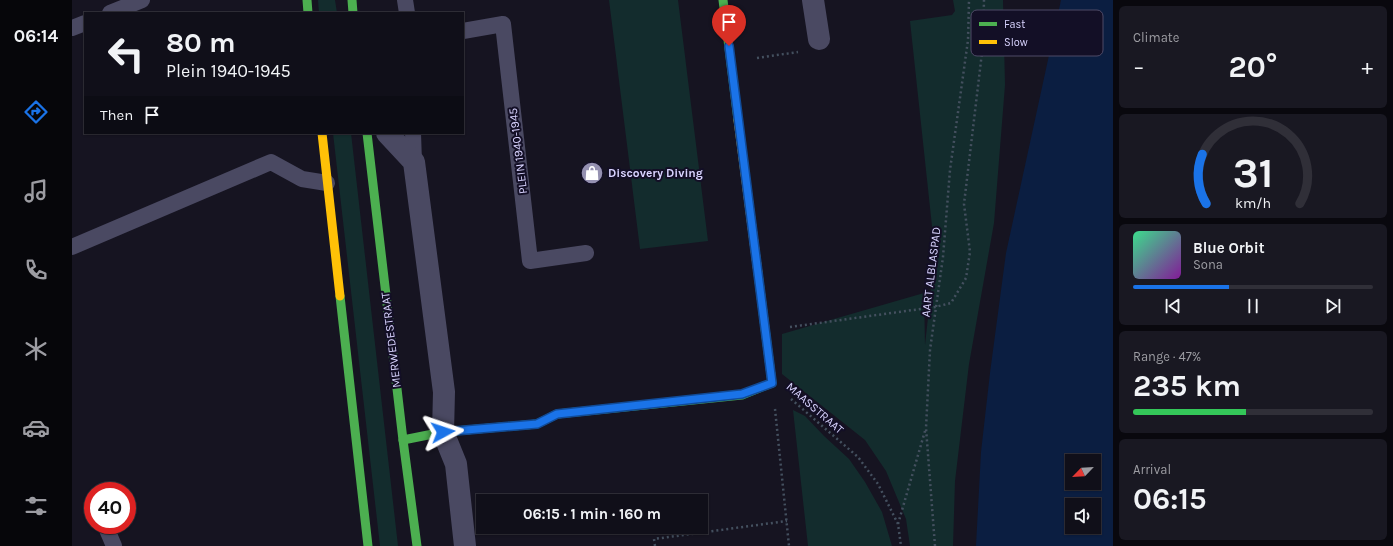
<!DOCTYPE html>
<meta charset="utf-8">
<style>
body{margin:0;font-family:Karla,sans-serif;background:#191822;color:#f1f3f6;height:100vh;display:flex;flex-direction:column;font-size:15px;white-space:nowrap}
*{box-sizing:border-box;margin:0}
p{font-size:13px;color:#9c9ca2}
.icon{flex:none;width:22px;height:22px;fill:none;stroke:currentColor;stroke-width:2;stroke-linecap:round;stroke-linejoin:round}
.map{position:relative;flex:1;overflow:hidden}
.side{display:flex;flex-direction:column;gap:6px;padding:6px;background:#09080e;width:280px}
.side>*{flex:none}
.top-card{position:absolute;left:12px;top:12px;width:380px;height:122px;border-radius:0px;box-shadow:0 1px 3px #0004,0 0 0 1px #302f38;background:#100f19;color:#f1f3f6;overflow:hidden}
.needle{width:26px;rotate:245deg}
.tools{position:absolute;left:993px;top:454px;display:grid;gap:8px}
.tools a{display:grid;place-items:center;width:36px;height:36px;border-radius:0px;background:#100f19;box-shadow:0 1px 3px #0004,0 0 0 1px #302f38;font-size:20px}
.speed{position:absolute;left:12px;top:482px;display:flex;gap:8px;font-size:20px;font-weight:700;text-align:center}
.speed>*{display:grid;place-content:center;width:52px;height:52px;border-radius:50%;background:#100f19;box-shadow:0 1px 3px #0004,0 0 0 1px #302f38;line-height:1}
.speed .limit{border:6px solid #d22;background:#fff;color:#111}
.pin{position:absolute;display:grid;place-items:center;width:34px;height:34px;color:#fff;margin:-41px -17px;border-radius:50% 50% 50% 0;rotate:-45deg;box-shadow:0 0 4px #0007}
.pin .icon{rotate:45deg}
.me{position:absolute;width:44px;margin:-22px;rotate:85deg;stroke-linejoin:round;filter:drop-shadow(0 0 3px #0008)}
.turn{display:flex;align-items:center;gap:14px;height:84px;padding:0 16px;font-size:18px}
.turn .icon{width:52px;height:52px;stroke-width:2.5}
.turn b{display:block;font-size:28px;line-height:34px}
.then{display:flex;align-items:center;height:38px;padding:0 16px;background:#0003;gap:8px;font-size:15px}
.big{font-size:30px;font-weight:700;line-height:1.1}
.side .card{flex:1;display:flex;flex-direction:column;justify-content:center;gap:6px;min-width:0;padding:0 14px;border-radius:6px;background:#191822}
.side .dial{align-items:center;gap:0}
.dial svg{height:104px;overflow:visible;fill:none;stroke:#302f38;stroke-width:7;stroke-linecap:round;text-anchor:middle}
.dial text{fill:#f1f3f6;stroke:none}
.song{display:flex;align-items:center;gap:12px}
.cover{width:48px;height:48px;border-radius:6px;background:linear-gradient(135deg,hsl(150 70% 55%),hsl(290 70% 35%))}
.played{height:4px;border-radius:2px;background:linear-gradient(90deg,#1a73e8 40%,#302f38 40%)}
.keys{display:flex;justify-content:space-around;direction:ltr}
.heat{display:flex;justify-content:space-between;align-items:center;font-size:22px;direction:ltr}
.charge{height:6px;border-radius:3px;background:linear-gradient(90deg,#34c759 47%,#302f38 0)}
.trip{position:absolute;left:404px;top:494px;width:232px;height:40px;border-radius:0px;background:#100f19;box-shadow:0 1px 3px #0004,0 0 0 1px #302f38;font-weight:700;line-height:40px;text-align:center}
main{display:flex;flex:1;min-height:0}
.dock{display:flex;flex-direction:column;width:72px;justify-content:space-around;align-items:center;background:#06060a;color:#9c9ca2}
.dock .icon{width:28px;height:28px}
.dock .on{color:#1a73e8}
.dock b{font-size:18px;color:#f1f3f6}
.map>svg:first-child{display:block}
.green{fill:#132c2d}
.water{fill:#0b1e41;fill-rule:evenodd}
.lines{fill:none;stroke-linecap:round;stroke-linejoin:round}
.path{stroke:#44505f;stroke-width:2.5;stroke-dasharray:2 3;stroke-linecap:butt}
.lane{stroke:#4a4962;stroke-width:16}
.street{stroke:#4a4962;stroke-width:22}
.fast{stroke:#4caf50;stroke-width:9}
.slow{stroke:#ffc107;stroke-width:9}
.route-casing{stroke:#114b97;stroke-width:10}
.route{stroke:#1a73e8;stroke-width:7}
.labels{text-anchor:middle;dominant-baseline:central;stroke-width:4;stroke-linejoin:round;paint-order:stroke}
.street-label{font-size:12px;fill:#d9d4ff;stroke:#130f26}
.poi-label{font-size:12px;font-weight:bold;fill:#d9d4ff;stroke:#130f26;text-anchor:start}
.key{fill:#130f26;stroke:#4e4a67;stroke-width:1}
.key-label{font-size:11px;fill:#d9d4ff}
</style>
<main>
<nav class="dock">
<b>06:14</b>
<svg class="icon on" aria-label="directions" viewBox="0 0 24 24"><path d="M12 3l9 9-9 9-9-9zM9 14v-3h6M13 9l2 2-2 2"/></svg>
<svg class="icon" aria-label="music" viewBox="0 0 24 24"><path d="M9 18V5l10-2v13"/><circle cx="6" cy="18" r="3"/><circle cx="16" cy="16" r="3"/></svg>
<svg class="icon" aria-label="phone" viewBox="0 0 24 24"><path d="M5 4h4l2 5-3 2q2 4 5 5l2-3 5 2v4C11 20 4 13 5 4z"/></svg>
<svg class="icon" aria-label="climate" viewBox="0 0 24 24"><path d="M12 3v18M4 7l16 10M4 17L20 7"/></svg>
<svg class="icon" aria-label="car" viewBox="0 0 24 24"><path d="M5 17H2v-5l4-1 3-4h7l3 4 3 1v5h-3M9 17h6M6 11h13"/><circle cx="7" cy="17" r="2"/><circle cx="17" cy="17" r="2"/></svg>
<svg class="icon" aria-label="filters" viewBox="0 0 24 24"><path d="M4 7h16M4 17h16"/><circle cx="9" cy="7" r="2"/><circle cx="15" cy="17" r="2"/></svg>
</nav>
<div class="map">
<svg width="1041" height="546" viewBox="0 0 1041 546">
<rect width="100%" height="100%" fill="#161421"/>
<g class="green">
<path d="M 246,0 L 263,0 L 265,13 L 247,13 Z"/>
<path d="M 537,0 L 606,0 L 636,241 L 568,249 Z"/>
<path d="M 881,0 L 931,0 L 933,85 L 922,223 L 897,364 L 883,481 L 881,546 L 838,546 L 834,519 L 814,471 L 793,440 L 710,374 L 710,334 L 852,293 L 853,345 L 863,254 L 838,21 L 880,15 L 883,11 Z"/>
<path d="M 261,133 L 279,133 L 326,546 L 308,546 Z"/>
<path d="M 721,410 L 733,416 L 752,436 L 777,459 L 793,482 L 810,512 L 820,546 L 736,546 Z"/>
</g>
<path class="water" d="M 989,0 L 1041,0 L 1041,546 L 904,546 L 909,452 L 918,373 L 934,253 ZM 1000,461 L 1022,461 L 1022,483 L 1000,483 ZM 1000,505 L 1022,505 L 1022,527 L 1000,527 Z"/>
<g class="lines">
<g class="path">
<path d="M 685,58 L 726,52"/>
<path d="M 718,327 L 863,307 L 879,303 L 894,278 L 898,252 L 892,204 L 911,44 L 912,0"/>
<path d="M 719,399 L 786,457 L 806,484 L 826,524 L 829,546"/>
<path d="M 703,409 L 717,546"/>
<path d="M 826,524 L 853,431"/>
<path d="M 583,546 L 582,539 L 715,521"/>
<path d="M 863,546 L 854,428 L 858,350 L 871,257 L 878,170 L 896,40 L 897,0"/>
</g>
<g class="lane">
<path d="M 333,0 L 335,13"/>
<path d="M 38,13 L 70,0"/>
<path d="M 0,28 L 13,23"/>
<path d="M 391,31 L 431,24 L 458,261 L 514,253"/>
<path d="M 341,133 L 342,162"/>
<path d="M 0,247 L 199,162 L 230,179 L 255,183"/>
<path d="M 33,525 L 42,546"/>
</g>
<g class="street">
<path d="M 741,0 L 747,39"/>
<path d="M 315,133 L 342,162 L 372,392 L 371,432 L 384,464 L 393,546"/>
</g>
<g class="fast">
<path d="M 235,0 L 236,13"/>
<path d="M 280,0 L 281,13"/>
<path d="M 651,0 L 666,120"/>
<path d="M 295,133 L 331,440 L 345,546"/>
<path d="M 268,296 L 296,546"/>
<path d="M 331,440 L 371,432 L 465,424 L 485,414 L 670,395 L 700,383 L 686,273"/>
</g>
<g class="slow">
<path d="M 666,120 L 686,273"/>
<path d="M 250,133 L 268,296"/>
</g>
</g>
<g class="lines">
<g class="route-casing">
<path id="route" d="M 371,432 L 465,424 L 485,414 L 670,394 L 700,383 L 657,46"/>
</g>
<use href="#route" class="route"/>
</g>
<defs>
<g id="shop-disc" transform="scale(1.15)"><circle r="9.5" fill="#9591b1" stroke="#130f26"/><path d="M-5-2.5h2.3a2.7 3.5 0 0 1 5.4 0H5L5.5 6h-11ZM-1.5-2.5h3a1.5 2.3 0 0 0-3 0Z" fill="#fff"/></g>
</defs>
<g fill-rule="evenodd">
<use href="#shop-disc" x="520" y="173"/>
</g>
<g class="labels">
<g class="street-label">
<text transform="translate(446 151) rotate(-97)">PLEIN 1940-1945</text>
<text transform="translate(859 272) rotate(-83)">AART ALBLASPAD</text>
<text transform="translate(319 340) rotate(-97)">MERWEDESTRAAT</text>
<text transform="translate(743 408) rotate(41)">MAASSTRAAT</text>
</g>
<g class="poi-label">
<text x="536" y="173">Discovery Diving</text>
</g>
</g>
<rect x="899" y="10" width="132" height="46" rx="6" class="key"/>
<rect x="907" y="22" width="18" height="4" fill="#4caf50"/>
<rect x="907" y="40" width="18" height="4" fill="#ffc107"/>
<g class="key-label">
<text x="932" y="28">Fast</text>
<text x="932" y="46">Slow</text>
</g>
</svg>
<div class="tools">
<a><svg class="needle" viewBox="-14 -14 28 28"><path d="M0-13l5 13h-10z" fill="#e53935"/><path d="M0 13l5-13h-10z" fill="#9c9ca2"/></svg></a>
<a><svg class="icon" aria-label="sound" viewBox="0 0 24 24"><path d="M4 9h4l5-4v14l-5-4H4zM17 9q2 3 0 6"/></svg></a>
</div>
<div class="speed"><div class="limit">40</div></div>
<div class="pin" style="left:657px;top:46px;background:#d93025"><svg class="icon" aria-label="arrive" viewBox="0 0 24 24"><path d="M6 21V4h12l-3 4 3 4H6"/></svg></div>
<svg class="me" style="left:371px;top:432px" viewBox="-20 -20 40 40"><path d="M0-17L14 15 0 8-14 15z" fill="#1a73e8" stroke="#fff" stroke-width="4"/></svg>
<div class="trip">06:15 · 1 min · 160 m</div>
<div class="top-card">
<div class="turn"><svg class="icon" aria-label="left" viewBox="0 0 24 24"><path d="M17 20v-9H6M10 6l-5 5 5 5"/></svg><div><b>80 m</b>Plein 1940-1945</div></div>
<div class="then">Then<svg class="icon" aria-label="arrive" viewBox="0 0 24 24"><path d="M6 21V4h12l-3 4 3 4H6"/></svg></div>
</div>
</div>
<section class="side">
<div class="card"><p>Climate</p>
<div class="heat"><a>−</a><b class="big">20°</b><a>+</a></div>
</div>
<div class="card dial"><svg viewBox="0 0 100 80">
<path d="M14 69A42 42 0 1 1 86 69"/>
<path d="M14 69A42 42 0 0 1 11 31" stroke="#1a73e8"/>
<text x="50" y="56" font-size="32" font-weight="700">31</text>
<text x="50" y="72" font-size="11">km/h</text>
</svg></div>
<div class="card">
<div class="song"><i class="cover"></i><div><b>Blue Orbit</b><p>Sona</p></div></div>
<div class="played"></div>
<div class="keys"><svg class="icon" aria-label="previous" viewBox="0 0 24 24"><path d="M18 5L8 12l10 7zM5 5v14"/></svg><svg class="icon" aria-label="pause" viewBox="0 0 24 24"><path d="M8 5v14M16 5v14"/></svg><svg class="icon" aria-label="next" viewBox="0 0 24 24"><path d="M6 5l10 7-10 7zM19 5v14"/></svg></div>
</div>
<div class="card"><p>Range · 47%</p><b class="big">235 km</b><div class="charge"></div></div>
<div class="card"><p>Arrival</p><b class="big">06:15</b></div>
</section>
</main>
